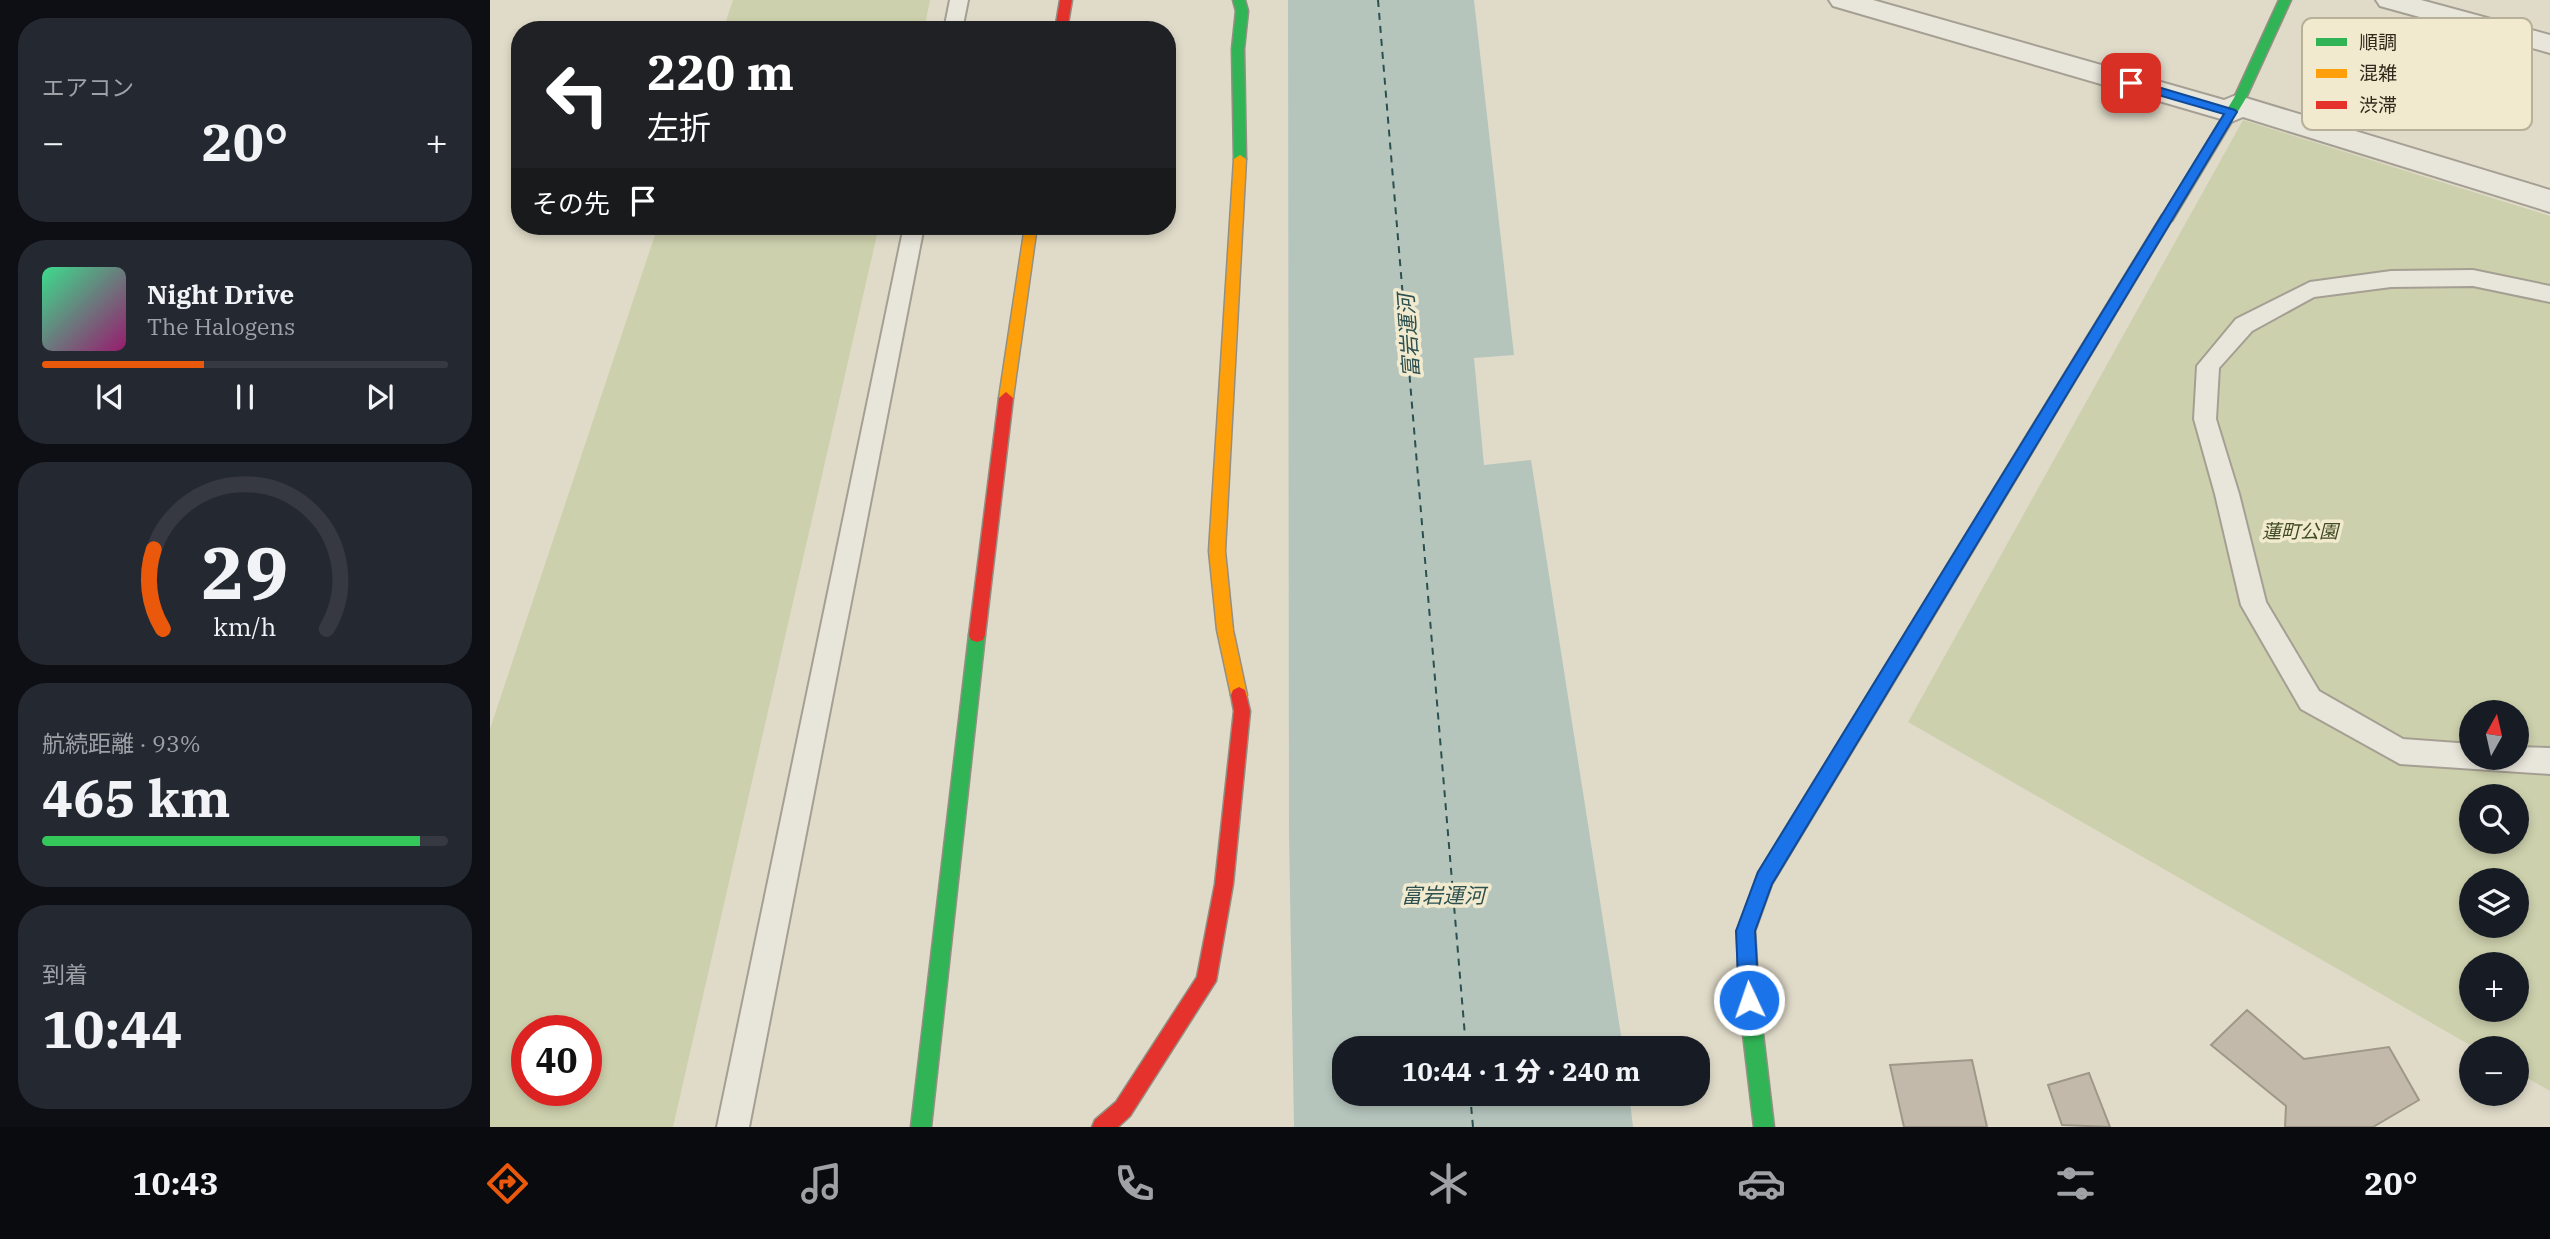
<!DOCTYPE html>
<html lang="ja">
<meta charset="utf-8">
<style>
body{margin:0;font-family:"IBM Plex Serif","Noto Sans JP",serif;background:#242831;color:#f1f3f6;height:100vh;display:flex;flex-direction:column;font-size:26px;white-space:nowrap}
*{box-sizing:border-box;margin:0}
p{font-size:23px;color:#9ea1a6}
.icon{flex:none;width:38px;height:38px;fill:none;stroke:currentColor;stroke-width:2;stroke-linecap:round;stroke-linejoin:round}
.map{position:relative;flex:1;overflow:hidden}
.sheet{display:flex;flex-direction:column;gap:18px;padding:18px;background:#0d0f14;width:490px}
.sheet>*{flex:none}
.guide{position:absolute;left:21px;top:21px;width:665px;height:214px;border-radius:28px;box-shadow:0 4px 10px #0003;background:#202124;color:#fff;overflow:hidden}
.needle{width:46px;rotate:8deg}
.fabs{position:absolute;left:1969px;top:700px;display:grid;gap:14px}
.fabs a{display:grid;place-items:center;width:70px;height:70px;border-radius:50%;background:#171b24;box-shadow:0 4px 10px #0003;font-size:35px}
.speed{position:absolute;left:21px;top:1015px;display:flex;gap:14px;font-size:35px;font-weight:700;text-align:center}
.speed>*{display:grid;place-content:center;width:91px;height:91px;border-radius:50%;background:#171b24;box-shadow:0 4px 10px #0003;line-height:1}
.speed .limit{border:10px solid #d22;background:#fff;color:#111}
.pin{position:absolute;display:grid;place-items:center;width:60px;height:60px;color:#fff;margin:-30px;border-radius:14px;box-shadow:0 4px 10px #0006}
.me{position:absolute;width:77px;margin:-38px;rotate:357deg;stroke-linejoin:round;filter:drop-shadow(0 0 5px #0008)}
.turn{display:flex;align-items:center;gap:24px;height:147px;padding:0 21px;font-size:32px}
.turn .icon{width:91px;height:91px;stroke-width:2.5}
.turn b{display:block;font-size:49px;line-height:60px}
.then{display:flex;align-items:center;height:66px;padding:0 21px;background:#0003;gap:14px;font-size:26px}
.big{font-size:52px;font-weight:800;line-height:1.1}
.sheet .widget{flex:1;display:flex;flex-direction:column;justify-content:center;gap:10px;min-width:0;padding:0 24px;border-radius:28px;background:#242831}
.sheet .dial{align-items:center;gap:0}
.dial svg{height:182px;overflow:visible;fill:none;stroke:#363941;stroke-width:7;stroke-linecap:round;text-anchor:middle}
.dial text{fill:#f1f3f6;stroke:none}
.song{display:flex;align-items:center;gap:21px}
.cover{width:84px;height:84px;border-radius:10px;background:linear-gradient(135deg,hsl(150 70% 55%),hsl(320 70% 35%))}
.played{height:7px;border-radius:4px;background:linear-gradient(90deg,#ea580c 40%,#363941 40%)}
.keys{display:flex;justify-content:space-around;direction:ltr}
.heat{display:flex;justify-content:space-between;align-items:center;font-size:38px;direction:ltr}
.charge{height:10px;border-radius:5px;background:linear-gradient(90deg,#34c759 93%,#363941 0)}
.trip{position:absolute;left:842px;top:1036px;width:378px;height:70px;border-radius:28px;background:#171b24;box-shadow:0 4px 10px #0003;font-weight:800;line-height:70px;text-align:center}
.menu{display:flex;height:112px;justify-content:space-around;align-items:center;background:#090b0e;color:#9ea1a6}
.menu .icon{width:49px;height:49px}
.menu .on{color:#ea580c}
.menu b{font-size:32px;color:#f1f3f6}
main{display:flex;flex:1;min-height:0}
.map>svg:first-child{display:block}
.green{fill:#cdd0ac;fill-rule:evenodd}
.water{fill:#b5c5bc}
.lines{fill:none;stroke-linecap:round;stroke-linejoin:round}
.ferry{stroke:#2c5050;stroke-width:2;stroke-dasharray:7 6;stroke-linecap:butt}
.building{fill:#c3b9aa;stroke:#9f9789;stroke-width:2}
.lane-casing{stroke:#a59f93;stroke-width:4}
.street-casing{stroke:#a59f93;stroke-width:4}
.fast-casing{stroke:#948f83;stroke-width:3}
.slow-casing{stroke:#948f83;stroke-width:3}
.jam-casing{stroke:#948f83;stroke-width:3}
.lane{fill:#e8e5da;fill-rule:evenodd}
.street{fill:#e8e5da;fill-rule:evenodd}
.fast{fill:#30b455;fill-rule:evenodd}
.slow{fill:#ff9f0a;fill-rule:evenodd}
.jam{fill:#e5322d;fill-rule:evenodd}
.route{fill:#1a73e8;stroke:#114b97;stroke-width:2}
.labels{text-anchor:middle;dominant-baseline:central;stroke-width:7;stroke-linejoin:round;paint-order:stroke}
.park-label{font-size:19px;font-style:italic;fill:#404d24;stroke:#f2eace}
.water-label{font-size:21px;font-style:italic;fill:#2c5050;stroke:#f2eace}
.key{fill:#f2eace;stroke:#b8b099;stroke-width:2}
.key-label{font-size:19px;fill:#32281c}
</style>
<main>
<section class="sheet">
<div class="widget"><p>エアコン</p>
<div class="heat"><a>−</a><b class="big">20°</b><a>+</a></div>
</div>
<div class="widget">
<div class="song"><i class="cover"></i><div><b>Night Drive</b><p>The Halogens</p></div></div>
<div class="played"></div>
<div class="keys"><svg class="icon" aria-label="previous" viewBox="0 0 24 24"><path d="M18 5L8 12l10 7zM5 5v14"/></svg><svg class="icon" aria-label="pause" viewBox="0 0 24 24"><path d="M8 5v14M16 5v14"/></svg><svg class="icon" aria-label="next" viewBox="0 0 24 24"><path d="M6 5l10 7-10 7zM19 5v14"/></svg></div>
</div>
<div class="widget dial"><svg viewBox="0 0 100 80">
<path d="M14 69A42 42 0 1 1 86 69"/>
<path d="M14 69A42 42 0 0 1 10 34" stroke="#ea580c"/>
<text x="50" y="56" font-size="32" font-weight="700">29</text>
<text x="50" y="72" font-size="11">km/h</text>
</svg></div>
<div class="widget"><p>航続距離 · 93%</p><b class="big">465 km</b><div class="charge"></div></div>
<div class="widget"><p>到着</p><b class="big">10:44</b></div>
</section>
<div class="map">
<svg width="2060" height="1127" viewBox="0 0 2060 1127">
<rect width="100%" height="100%" fill="#e0dbc9"/>
<g class="green">
<path d="M 243,0 L 440,0 L 434,30 L 233,30 Z"/>
<path d="M 1753,120 L 2060,216 L 2060,1091 L 2027,1072 L 2026,1048 L 1985,1048 L 1418,722 ZM 1981,712 L 2026,712 L 2026,758 L 1981,758 ZM 1981,796 L 2026,796 L 2026,842 L 1981,842 ZM 1981,880 L 2026,880 L 2026,926 L 1981,926 ZM 1981,964 L 2026,964 L 2026,1010 L 1981,1010 Z"/>
<path d="M 168,226 L 389,226 L 183,1127 L 0,1127 L 0,729 ZM 37,1031 L 96,1031 L 96,1090 L 37,1090 Z"/>
</g>
<path class="water" d="M 798,0 L 984,0 L 1024,355 L 984,358 L 994,465 L 1041,460 L 1133,1048 L 854,1048 L 854,1094 L 1139,1094 L 1143,1127 L 804,1127 L 799,834 Z"/>
<g class="lines">
<g class="ferry">
<path d="M 888,0 L 976,1048"/>
<path d="M 980,1094 L 983,1127"/>
</g>
</g>
<g class="building">
<path d="M 1757,1010 L 1814,1059 L 1899,1047 L 1929,1100 L 1883,1127 L 1795,1127 L 1796,1106 L 1721,1045 Z"/>
<path d="M 1482,1060 L 1497,1127 L 1414,1127 L 1400,1065 Z"/>
<path d="M 1599,1073 L 1620,1127 L 1572,1125 L 1558,1085 Z"/>
</g>
<g class="lines">
<g class="lane-casing">
<g id="lane">
<path d="M 460,0 L 478,0 L 472,30 L 454,30 Z"/>
<path d="M 414,226 L 434,226 L 259,1127 L 227,1127 Z"/>
<path d="M 1983,270 L 2060,286 L 2060,302 L 1983,286 L 1901,287 L 1824,297 L 1762,331 L 1729,368 L 1726,419 L 1749,494 L 1776,602 L 1829,691 L 1913,739 L 1981,744 L 1981,758 L 2026,758 L 2026,747 L 2060,748 L 2060,774 L 1910,764 L 1811,709 L 1751,605 L 1725,494 L 1704,419 L 1707,366 L 1746,319 L 1820,282 L 1901,271 Z"/>
</g>
</g>
<g class="street-casing">
<g id="street">
<path d="M 1339,0 L 1383,0 L 1734,100 L 1746,95 L 1756,98 L 2060,190 L 2060,212 L 1753,117 L 1741,122 L 1731,119 L 1343,6 Z"/>
<path d="M 1886,0 L 1931,0 L 2060,35 L 2060,53 L 1890,6 Z"/>
</g>
</g>
<g class="fast-casing">
<g id="fast">
<path d="M 743,0 L 755,0 L 758,11 L 754,49 L 756,159 L 750,163 L 744,159 L 742,49 L 746,11 Z"/>
<path d="M 1789,0 L 1801,0 L 1756,98 L 1682,221 L 1672,221 L 1671,218 L 1744,98 Z"/>
<path d="M 1425,625 L 1431,627 L 1433,632 L 1431,637 L 1282,884 L 1265,931 L 1269,1000 L 1284,1127 L 1264,1127 L 1249,1000 L 1247,931 L 1268,873 L 1419,627 Z"/>
<path d="M 487,628 L 493,630 L 495,635 L 441,1127 L 421,1127 L 479,635 L 481,630 Z"/>
</g>
</g>
<g class="slow-casing">
<g id="slow">
<path d="M 750,155 L 756,159 L 735,551 L 743,630 L 757,695 L 755,700 L 749,703 L 743,700 L 741,695 L 727,630 L 719,551 L 744,159 Z"/>
<path d="M 535,226 L 547,226 L 523,398 L 516,404 L 509,398 Z"/>
</g>
</g>
<g class="jam-casing">
<g id="jam">
<path d="M 570,0 L 582,0 L 577,30 L 565,30 Z"/>
<path d="M 1677,213 L 1683,218 L 1431,637 L 1425,639 L 1419,637 L 1417,632 L 1419,627 L 1672,215 Z"/>
<path d="M 516,392 L 523,398 L 495,635 L 493,640 L 487,642 L 481,640 L 479,635 L 509,398 Z"/>
<path d="M 749,687 L 755,690 L 760,711 L 743,884 L 726,981 L 640,1116 L 628,1127 L 602,1127 L 605,1120 L 626,1102 L 707,977 L 725,884 L 744,711 L 741,695 L 743,690 Z"/>
</g>
</g>
<use href="#lane" class="lane"/>
<use href="#street" class="street"/>
<use href="#fast" class="fast"/>
<use href="#slow" class="slow"/>
<use href="#jam" class="jam"/>
</g>
<path class="route" d="M 1641,79 L 1745,110 L 1747,112 L 1282,884 L 1265,931 L 1269,1000 L 1266,1007 L 1259,1010 L 1252,1007 L 1249,1000 L 1246,931 L 1268,872 L 1734,114 L 1637,86 L 1637,81 Z"/>
<g class="labels">
<g class="park-label">
<text x="1810" y="531">蓮町公園</text>
</g>
<g class="water-label">
<text transform="translate(918 336) rotate(-94)">富岩運河</text>
<text x="953" y="895">富岩運河</text>
</g>
</g>
<rect x="1812" y="18" width="230" height="112" rx="10" class="key"/>
<rect x="1826" y="38" width="31" height="8" fill="#30b455"/>
<rect x="1826" y="69" width="31" height="9" fill="#ff9f0a"/>
<rect x="1826" y="101" width="31" height="8" fill="#e5322d"/>
<g class="key-label">
<text x="1869" y="49">順調</text>
<text x="1869" y="80">混雑</text>
<text x="1869" y="112">渋滞</text>
</g>
</svg>
<div class="fabs">
<a><svg class="needle" viewBox="-14 -14 28 28"><path d="M0-13l5 13h-10z" fill="#e53935"/><path d="M0 13l5-13h-10z" fill="#9ea1a6"/></svg></a>
<a><svg class="icon" aria-label="search" viewBox="0 0 24 24"><circle cx="10" cy="10" r="6"/><path d="M15 15l6 6"/></svg></a>
<a><svg class="icon" aria-label="layers" viewBox="0 0 24 24"><path d="M12 4l9 5-9 5-9-5zM3 14l9 5 9-5"/></svg></a>
<a>+</a>
<a>−</a>
</div>
<div class="speed"><div class="limit">40</div></div>
<div class="pin" style="left:1641px;top:83px;background:#d93025"><svg class="icon" aria-label="arrive" viewBox="0 0 24 24"><path d="M6 21V4h12l-3 4 3 4H6"/></svg></div>
<svg class="me" style="left:1259px;top:1000px" viewBox="-20 -20 40 40"><circle r="17" fill="#1a73e8" stroke="#fff" stroke-width="3"/><path d="M0-11L8 9 0 5-8 9z" fill="#fff"/></svg>
<div class="trip">10:44 · 1 分 · 240 m</div>
<div class="guide">
<div class="turn"><svg class="icon" aria-label="left" viewBox="0 0 24 24"><path d="M17 20v-9H6M10 6l-5 5 5 5"/></svg><div><b>220 m</b>左折</div></div>
<div class="then">その先<svg class="icon" aria-label="arrive" viewBox="0 0 24 24"><path d="M6 21V4h12l-3 4 3 4H6"/></svg></div>
</div>
</div>
</main>
<nav class="menu">
<b>10:43</b>
<svg class="icon on" aria-label="directions" viewBox="0 0 24 24"><path d="M12 3l9 9-9 9-9-9zM9 14v-3h6M13 9l2 2-2 2"/></svg>
<svg class="icon" aria-label="music" viewBox="0 0 24 24"><path d="M9 18V5l10-2v13"/><circle cx="6" cy="18" r="3"/><circle cx="16" cy="16" r="3"/></svg>
<svg class="icon" aria-label="phone" viewBox="0 0 24 24"><path d="M5 4h4l2 5-3 2q2 4 5 5l2-3 5 2v4C11 20 4 13 5 4z"/></svg>
<svg class="icon" aria-label="climate" viewBox="0 0 24 24"><path d="M12 3v18M4 7l16 10M4 17L20 7"/></svg>
<svg class="icon" aria-label="car" viewBox="0 0 24 24"><path d="M5 17H2v-5l4-1 3-4h7l3 4 3 1v5h-3M9 17h6M6 11h13"/><circle cx="7" cy="17" r="2"/><circle cx="17" cy="17" r="2"/></svg>
<svg class="icon" aria-label="filters" viewBox="0 0 24 24"><path d="M4 7h16M4 17h16"/><circle cx="9" cy="7" r="2"/><circle cx="15" cy="17" r="2"/></svg>
<b>20°</b>
</nav>
